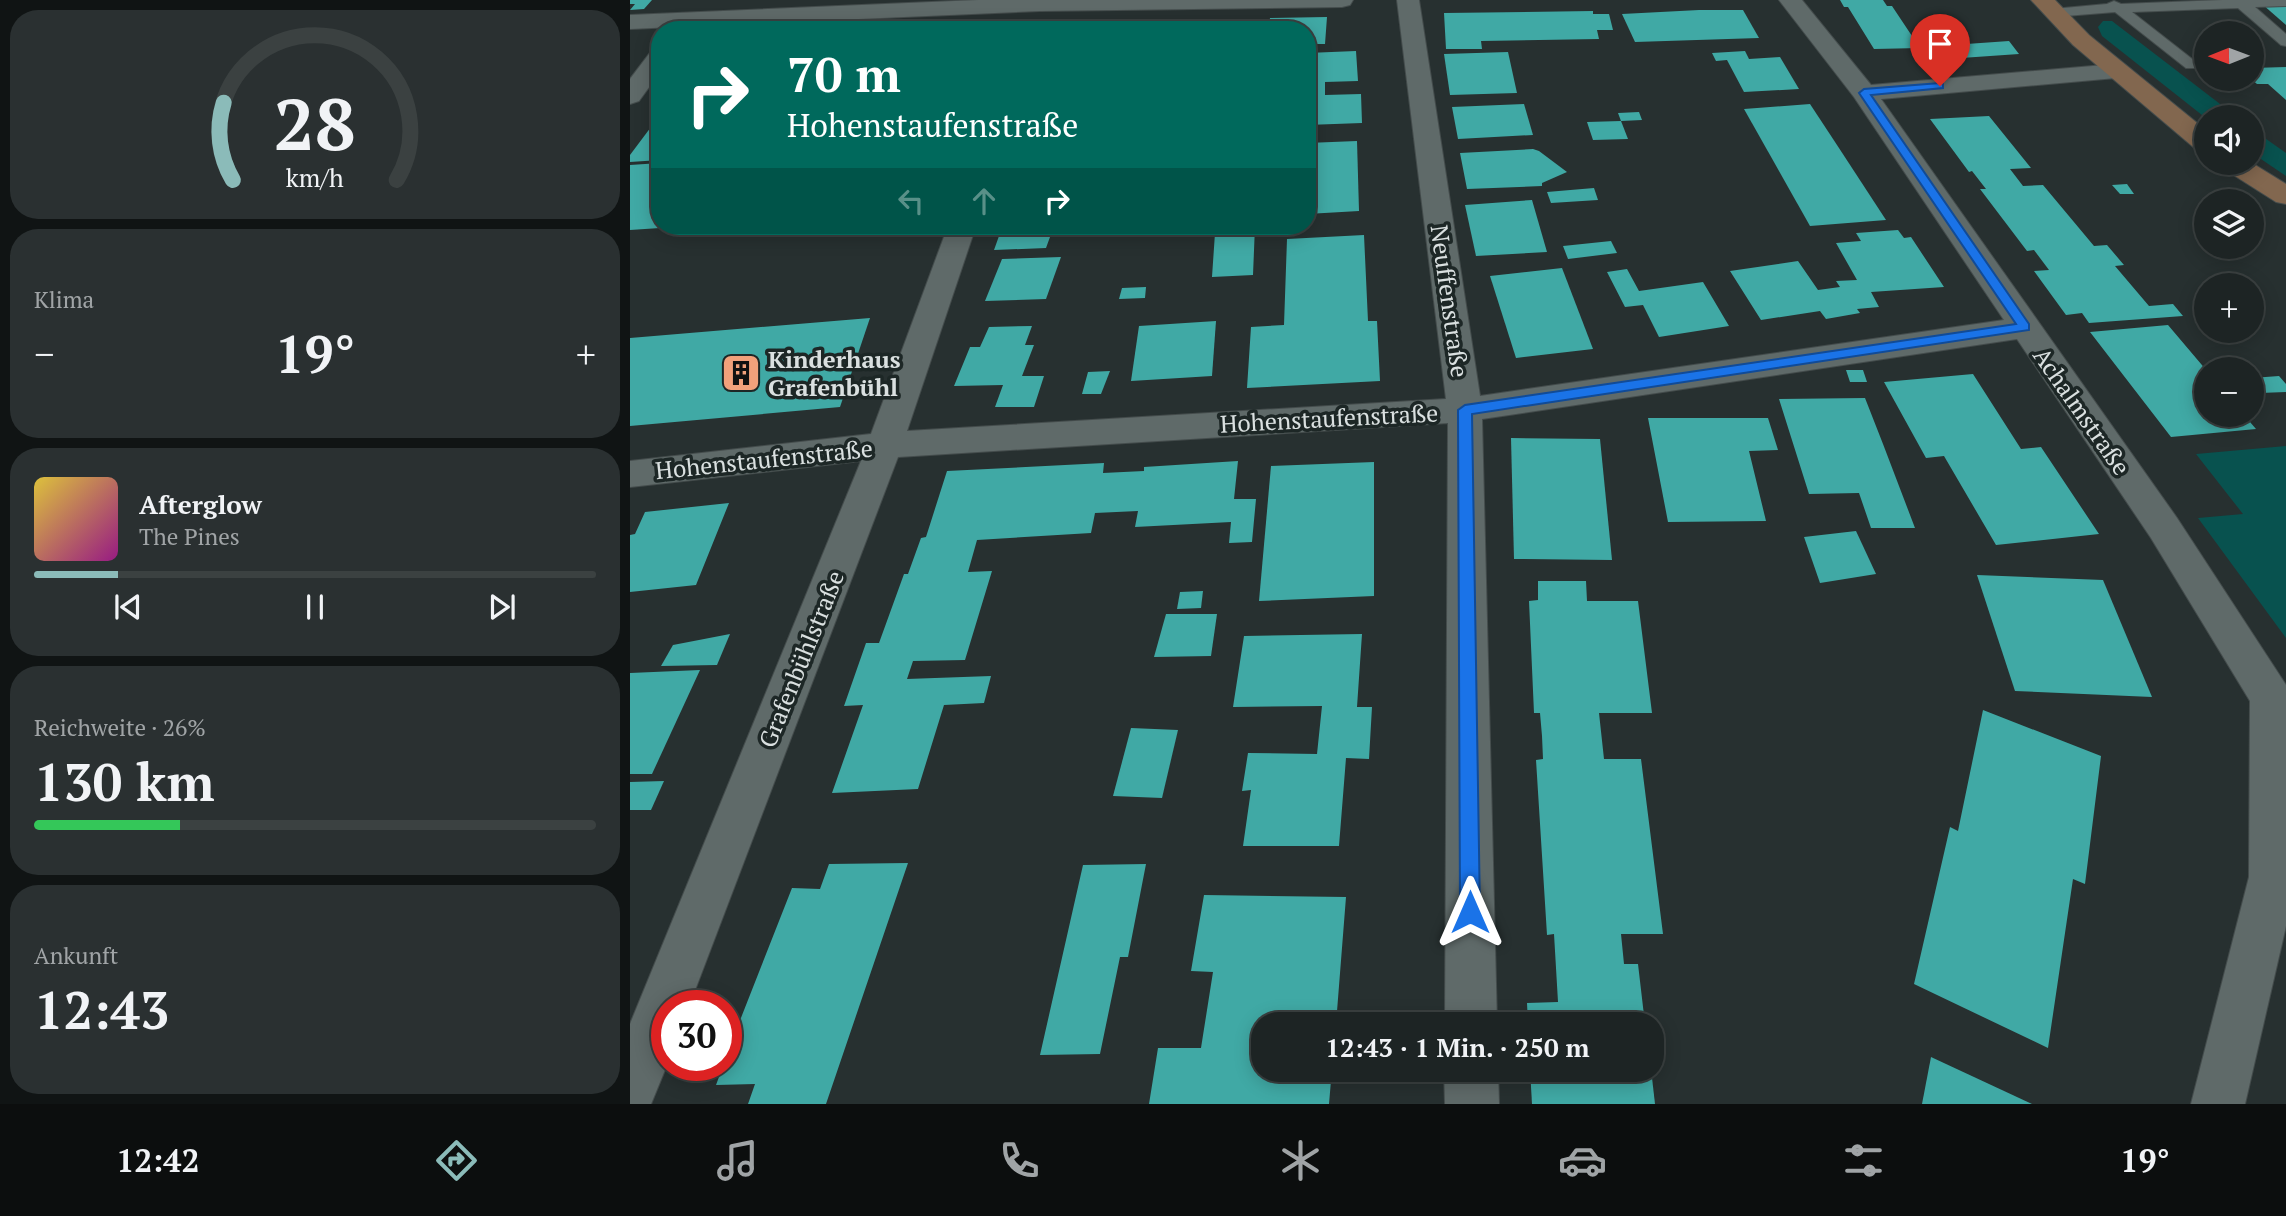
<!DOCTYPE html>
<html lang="de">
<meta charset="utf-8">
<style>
body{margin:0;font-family:"PT Serif",serif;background:#2a3031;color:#f1f3f6;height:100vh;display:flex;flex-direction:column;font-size:26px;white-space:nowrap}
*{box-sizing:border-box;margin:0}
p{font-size:23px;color:#a0a4a6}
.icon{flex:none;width:38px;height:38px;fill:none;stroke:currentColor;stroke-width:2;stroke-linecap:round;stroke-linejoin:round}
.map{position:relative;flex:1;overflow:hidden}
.sheet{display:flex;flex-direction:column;gap:10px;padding:10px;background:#101414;width:630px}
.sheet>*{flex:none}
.hud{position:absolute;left:21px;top:21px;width:665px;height:214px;border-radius:28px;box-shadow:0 4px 18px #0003,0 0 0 2px #3b4141;background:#00695c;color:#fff;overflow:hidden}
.needle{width:46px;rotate:269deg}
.tools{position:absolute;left:1564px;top:21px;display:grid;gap:14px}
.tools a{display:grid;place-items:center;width:70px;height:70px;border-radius:50%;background:#1d2424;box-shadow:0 4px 18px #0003,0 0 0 2px #3b4141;font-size:35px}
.speed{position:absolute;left:21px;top:990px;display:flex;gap:14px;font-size:35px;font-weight:700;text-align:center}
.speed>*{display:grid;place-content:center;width:91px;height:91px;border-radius:50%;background:#1d2424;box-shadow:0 4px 18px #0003,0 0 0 2px #3b4141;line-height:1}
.speed .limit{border:10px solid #d22;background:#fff;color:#111}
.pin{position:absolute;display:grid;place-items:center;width:60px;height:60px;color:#fff;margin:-72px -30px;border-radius:50% 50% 50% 0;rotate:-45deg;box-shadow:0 0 7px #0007}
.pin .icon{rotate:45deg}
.me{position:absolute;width:77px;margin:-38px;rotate:0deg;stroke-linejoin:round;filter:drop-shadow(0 0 5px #0008)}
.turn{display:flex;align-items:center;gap:24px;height:147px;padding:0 21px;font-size:32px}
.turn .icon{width:91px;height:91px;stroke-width:2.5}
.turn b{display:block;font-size:49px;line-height:60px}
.lanes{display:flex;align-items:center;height:66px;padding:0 21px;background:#0003;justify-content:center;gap:35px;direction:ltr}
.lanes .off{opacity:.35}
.big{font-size:52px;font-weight:700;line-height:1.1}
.sheet .tile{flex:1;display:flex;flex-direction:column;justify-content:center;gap:10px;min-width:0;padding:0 24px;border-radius:28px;background:#2a3031}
.sheet .dial{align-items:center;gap:0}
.dial svg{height:182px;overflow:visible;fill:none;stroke:#3b4141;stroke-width:7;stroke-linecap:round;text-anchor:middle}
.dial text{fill:#f1f3f6;stroke:none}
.song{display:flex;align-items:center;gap:21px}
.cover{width:84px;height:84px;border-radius:10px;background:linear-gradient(135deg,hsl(50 70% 55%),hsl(310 70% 35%))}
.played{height:7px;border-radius:4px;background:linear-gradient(90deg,#8bbbb9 15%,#3b4141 15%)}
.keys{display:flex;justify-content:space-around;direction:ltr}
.heat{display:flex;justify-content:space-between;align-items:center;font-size:38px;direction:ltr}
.charge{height:10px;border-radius:5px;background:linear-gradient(90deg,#34c759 26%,#3b4141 0)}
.trip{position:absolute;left:621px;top:1012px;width:413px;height:70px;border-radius:28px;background:#1d2424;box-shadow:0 4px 18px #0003,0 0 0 2px #3b4141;font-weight:700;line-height:70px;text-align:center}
.tabs{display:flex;height:112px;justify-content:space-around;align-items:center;background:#0c0e0e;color:#a0a4a6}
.tabs .icon{width:49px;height:49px}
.tabs .active{color:#8bbbb9}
.tabs b{font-size:32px;color:#f1f3f6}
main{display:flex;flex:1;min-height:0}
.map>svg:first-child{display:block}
.green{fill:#08524f}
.building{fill:#40a9a5}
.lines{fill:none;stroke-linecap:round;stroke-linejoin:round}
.lane-casing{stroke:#444c4c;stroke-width:2}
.street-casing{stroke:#444c4c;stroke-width:2}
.secondary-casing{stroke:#444c4c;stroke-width:2}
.lane{fill:#5f6a69;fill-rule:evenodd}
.street{fill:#5f6a69;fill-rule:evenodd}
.secondary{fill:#82674f;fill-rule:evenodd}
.route{fill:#1a73e8;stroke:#114b97;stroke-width:2}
.labels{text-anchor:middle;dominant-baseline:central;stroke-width:7;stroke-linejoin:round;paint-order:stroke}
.street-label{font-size:24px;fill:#dae0e0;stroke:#1d2726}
.poi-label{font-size:24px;font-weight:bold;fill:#dae0e0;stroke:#1d2726;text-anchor:start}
</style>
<main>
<section class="sheet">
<div class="tile dial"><svg viewBox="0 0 100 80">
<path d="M14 69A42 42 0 1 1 86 69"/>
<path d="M14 69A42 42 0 0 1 10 35" stroke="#8bbbb9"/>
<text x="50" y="56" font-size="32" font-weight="700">28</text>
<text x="50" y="72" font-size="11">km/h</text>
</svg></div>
<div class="tile"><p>Klima</p>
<div class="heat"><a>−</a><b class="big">19°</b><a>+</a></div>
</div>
<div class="tile">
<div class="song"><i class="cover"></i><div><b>Afterglow</b><p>The Pines</p></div></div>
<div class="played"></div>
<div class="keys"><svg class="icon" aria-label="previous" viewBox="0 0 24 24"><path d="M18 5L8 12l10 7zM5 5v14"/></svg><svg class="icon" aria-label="pause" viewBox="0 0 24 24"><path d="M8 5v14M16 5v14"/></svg><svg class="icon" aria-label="next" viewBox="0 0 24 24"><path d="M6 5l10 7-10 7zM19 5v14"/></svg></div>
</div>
<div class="tile"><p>Reichweite · 26%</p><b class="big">130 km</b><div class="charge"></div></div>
<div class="tile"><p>Ankunft</p><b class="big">12:43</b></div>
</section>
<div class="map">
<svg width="1656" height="1104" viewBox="0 0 1656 1104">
<rect width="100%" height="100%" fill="#273030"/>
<g class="green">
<path d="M 1473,21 L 1482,21 L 1607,117 L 1577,119 L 1472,36 L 1468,27 Z"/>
<path d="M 1622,129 L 1656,153 L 1656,176 L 1622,153 Z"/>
<path d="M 1656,446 L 1656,638 L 1568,518 L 1613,514 L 1566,454 Z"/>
</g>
<g class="building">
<path d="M 0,0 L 22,0 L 14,9 L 0,10 L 5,4 L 0,4 Z"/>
<path d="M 1210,0 L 1253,0 L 1257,6 L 1262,6 L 1290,48 L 1244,49 L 1218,7 L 1214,7 Z"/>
<path d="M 1632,4 L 1656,4 L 1656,25 Z"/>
<path d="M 1069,10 L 1113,10 L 1129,38 L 1005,42 L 992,14 Z"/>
<path d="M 963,11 L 963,14 L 979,14 L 983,30 L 967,30 L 969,39 L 851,41 L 852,49 L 816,49 L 814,13 Z"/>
<path d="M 697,17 L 695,44 L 677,44 L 677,30 L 638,30 L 640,18 Z"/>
<path d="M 585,20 L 583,30 L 530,30 L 533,21 Z"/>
<path d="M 482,22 L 482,24 L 498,24 L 497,30 L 434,30 L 437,23 Z"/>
<path d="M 1379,41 L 1389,54 L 1317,59 L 1308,46 Z"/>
<path d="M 726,51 L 728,81 L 695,82 L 695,95 L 731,94 L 732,123 L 677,125 L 677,53 Z"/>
<path d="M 1115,51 L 1119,59 L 1150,57 L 1169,89 L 1114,92 L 1097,60 L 1086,61 L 1082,53 Z"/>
<path d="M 878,52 L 887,93 L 820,95 L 814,54 Z"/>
<path d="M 1656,67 L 1656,100 L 1638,84 L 1627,84 L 1622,80 L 1622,68 Z"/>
<path d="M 894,104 L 903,135 L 828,139 L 822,107 Z"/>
<path d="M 1180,104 L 1207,145 L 1256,220 L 1180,226 L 1114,109 Z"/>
<path d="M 1009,112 L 1012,120 L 991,121 L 988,113 Z"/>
<path d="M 30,115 L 30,160 L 0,162 L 0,155 Z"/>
<path d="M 1359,116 L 1401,168 L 1380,169 L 1393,186 L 1413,185 L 1464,246 L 1477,245 L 1494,265 L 1485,266 L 1519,306 L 1543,304 L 1553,316 L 1459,323 L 1452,313 L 1436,315 L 1404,271 L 1419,270 L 1404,250 L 1397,251 L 1350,189 L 1356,189 L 1342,171 L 1339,172 L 1300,119 Z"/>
<path d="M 991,121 L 998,139 L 963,140 L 957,122 Z"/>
<path d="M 727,141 L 729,211 L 677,214 L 677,143 Z"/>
<path d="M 903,149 L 909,151 L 937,172 L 912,183 L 912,186 L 837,189 L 830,153 Z"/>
<path d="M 30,163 L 30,228 L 0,230 L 0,165 Z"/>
<path d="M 1497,184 L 1504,194 L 1490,194 L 1482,185 Z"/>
<path d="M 964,188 L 968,200 L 921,203 L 917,192 Z"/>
<path d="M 902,200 L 917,252 L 846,256 L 835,205 Z"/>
<path d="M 381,226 L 424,226 L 416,248 L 364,250 L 369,236 L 377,236 Z"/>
<path d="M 581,226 L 625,226 L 623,275 L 582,277 L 585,233 L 580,234 Z"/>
<path d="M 1268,230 L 1274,238 L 1281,237 L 1314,287 L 1241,292 L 1249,307 L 1227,309 L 1230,313 L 1196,319 L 1190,311 L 1131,320 L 1100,271 L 1168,261 L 1188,290 L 1210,287 L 1206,281 L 1227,280 L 1206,243 L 1231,241 L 1226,233 Z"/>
<path d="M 734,235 L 738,321 L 747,321 L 750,381 L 617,388 L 621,327 L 654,325 L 657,239 Z"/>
<path d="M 981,241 L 987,253 L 938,259 L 933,246 Z"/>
<path d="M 431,257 L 416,299 L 355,301 L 372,259 Z"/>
<path d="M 932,268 L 963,349 L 886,358 L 860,276 Z"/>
<path d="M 997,269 L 1009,291 L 1073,282 L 1099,326 L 1029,337 L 1013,305 L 995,307 L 977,272 Z"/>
<path d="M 516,287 L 515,298 L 489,299 L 492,288 Z"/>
<path d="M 240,318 L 210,407 L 0,426 L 0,338 Z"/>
<path d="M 586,321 L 582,376 L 501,381 L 509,326 Z"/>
<path d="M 1538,325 L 1577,371 L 1577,415 L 1614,415 L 1626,429 L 1541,437 L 1460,332 Z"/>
<path d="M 402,326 L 395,345 L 404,345 L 392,376 L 414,376 L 404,407 L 365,407 L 373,385 L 324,386 L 340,347 L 350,347 L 359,327 Z"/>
<path d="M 1216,370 L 1233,370 L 1237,382 L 1220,382 Z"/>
<path d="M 480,371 L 471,394 L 452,394 L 458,372 Z"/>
<path d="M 1343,374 L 1391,449 L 1411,447 L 1469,534 L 1366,545 L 1314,456 L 1296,458 L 1254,382 Z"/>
<path d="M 1649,376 L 1656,384 L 1656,392 L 1630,393 L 1622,385 L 1622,378 Z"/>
<path d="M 1235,398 L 1253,444 L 1285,528 L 1241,528 L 1229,493 L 1179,494 L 1149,399 Z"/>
<path d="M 1018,418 L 1138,418 L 1148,450 L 1119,451 L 1136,521 L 1038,522 Z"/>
<path d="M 881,438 L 970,439 L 982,560 L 884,559 Z"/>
<path d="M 608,461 L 604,499 L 626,499 L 622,542 L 599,543 L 601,522 L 505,527 L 508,511 L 465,513 L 461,533 L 347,540 L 338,572 L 362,571 L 335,660 L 283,661 L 277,679 L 361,676 L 354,703 L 314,705 L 288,789 L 202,793 L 233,705 L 214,706 L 236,643 L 249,643 L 274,574 L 278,574 L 291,538 L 296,537 L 317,471 L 474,463 L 473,473 L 514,471 L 514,467 Z"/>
<path d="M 744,462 L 744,596 L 629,601 L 641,466 Z"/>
<path d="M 99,503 L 66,585 L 0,592 L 0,535 L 5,534 L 15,512 Z"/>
<path d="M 1226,531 L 1246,574 L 1190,583 L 1174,537 Z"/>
<path d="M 1347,575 L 1473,580 L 1522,697 L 1385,691 Z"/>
<path d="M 908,581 L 956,581 L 957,601 L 1008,601 L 1022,713 L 969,713 L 974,759 L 1011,759 L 1033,934 L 991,934 L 994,964 L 1008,964 L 1015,1024 L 898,1024 L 897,1003 L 928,1002 L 924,934 L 917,935 L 906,760 L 913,759 L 912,736 L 910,713 L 904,713 L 899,601 L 908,600 Z"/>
<path d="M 573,591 L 571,608 L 547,609 L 550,592 Z"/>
<path d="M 536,614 L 587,614 L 581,656 L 524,657 Z"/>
<path d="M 100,634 L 87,665 L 31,666 L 43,645 Z"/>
<path d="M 732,634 L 727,707 L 742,707 L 739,759 L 716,758 L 709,846 L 613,846 L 621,790 L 612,791 L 618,753 L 687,754 L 692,706 L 603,707 L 614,636 Z"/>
<path d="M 70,670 L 22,774 L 0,774 L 0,673 Z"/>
<path d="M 1353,710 L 1471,756 L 1455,884 L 1443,879 L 1418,1048 L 1284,984 L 1320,827 L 1328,831 Z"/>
<path d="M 501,728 L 548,730 L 532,798 L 483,796 Z"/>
<path d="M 34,781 L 21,810 L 0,810 L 0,782 Z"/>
<path d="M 278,863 L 196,1104 L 118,1104 L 125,1084 L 86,1085 L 93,1066 L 96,1066 L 96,1056 L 162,888 L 190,889 L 199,864 Z"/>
<path d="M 516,864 L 498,957 L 490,957 L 470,1054 L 410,1055 L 453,865 Z"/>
<path d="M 574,895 L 716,897 L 706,1024 L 634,1024 L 634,1069 L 702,1069 L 699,1104 L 519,1104 L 528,1048 L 571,1048 L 583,972 L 561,971 Z"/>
<path d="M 1301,1057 L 1402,1104 L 1292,1104 Z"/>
<path d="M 900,1069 L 1021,1069 L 1025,1104 L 902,1104 Z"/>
</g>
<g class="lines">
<g class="lane-casing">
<path id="lane" d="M 1592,0 L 1656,0 L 1656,6 L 1625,7 L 1656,34 L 1656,46 L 1651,45 L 1608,8 L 1502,12 L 1566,62 L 1569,65 L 1566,68 L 1556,68 L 1485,12 L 1423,17 L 1416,13 L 1423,9 L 1477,4 L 1484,1 L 1491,4 Z"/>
</g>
<g class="street-casing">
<g id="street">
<path d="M 348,0 L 723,0 L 720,5 L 712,7 L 410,11 L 0,29 L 0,15 Z"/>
<path d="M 767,0 L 789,0 L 850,396 L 1374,320 L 1224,97 L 1149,0 L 1172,0 L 1241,85 L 1486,64 L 1495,66 L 1498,71 L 1495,76 L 1486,78 L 1251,99 L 1547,518 L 1656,685 L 1656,926 L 1615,1104 L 1561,1104 L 1619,877 L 1620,701 L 1521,538 L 1387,339 L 852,419 L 867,1024 L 815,1024 L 818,423 L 268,457 L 59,1006 L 37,1006 L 37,1065 L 21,1104 L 0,1104 L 0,1024 L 231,461 L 0,487 L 0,461 L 241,434 L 318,226 L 346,226 L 277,431 L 816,399 Z"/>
<path d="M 30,48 L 30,72 L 9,101 L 0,104 L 0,79 L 22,50 Z"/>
<path d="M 814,1069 L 868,1069 L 869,1104 L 815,1104 Z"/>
</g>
</g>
<g class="secondary-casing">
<g id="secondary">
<path d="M 1401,0 L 1425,0 L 1459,35 L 1577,131 L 1577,153 L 1568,151 L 1443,45 Z"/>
<path d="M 1590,163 L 1622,163 L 1656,184 L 1656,204 L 1646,202 L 1594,169 Z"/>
</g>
</g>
<use href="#lane" class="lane"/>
<use href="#street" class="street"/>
<use href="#secondary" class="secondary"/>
</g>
<path class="route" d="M 1310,83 L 1313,84 L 1313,88 L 1241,95 L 1399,324 L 1399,330 L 842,414 L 850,912 L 847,919 L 840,922 L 833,919 L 830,912 L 828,410 L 835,405 L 1386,324 L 1229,93 L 1234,89 Z"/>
<defs>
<g id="building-square" transform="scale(2.0125)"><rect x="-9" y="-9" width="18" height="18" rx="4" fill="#f1a17b" stroke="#1d2726"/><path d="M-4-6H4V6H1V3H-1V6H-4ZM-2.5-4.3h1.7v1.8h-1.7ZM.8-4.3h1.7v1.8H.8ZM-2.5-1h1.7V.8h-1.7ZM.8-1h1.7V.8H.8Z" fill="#111"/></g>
</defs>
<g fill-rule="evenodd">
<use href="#building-square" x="111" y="373"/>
</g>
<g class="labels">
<g class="street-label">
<text transform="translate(820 301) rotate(82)">Neuffenstraße</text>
<text transform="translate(1452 411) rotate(55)">Achalmstraße</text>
<text transform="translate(699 418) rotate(-3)">Hohenstaufenstraße</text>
<text transform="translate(134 459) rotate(-6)">Hohenstaufenstraße</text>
<text transform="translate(171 659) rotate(-68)">Grafenbühlstraße</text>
</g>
<g class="poi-label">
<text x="138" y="359">Kinderhaus<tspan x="138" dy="28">Grafenbühl</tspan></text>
</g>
</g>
</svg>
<div class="tools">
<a><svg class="needle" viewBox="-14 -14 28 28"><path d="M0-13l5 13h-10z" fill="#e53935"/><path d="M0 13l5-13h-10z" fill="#a0a4a6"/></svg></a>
<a><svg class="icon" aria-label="sound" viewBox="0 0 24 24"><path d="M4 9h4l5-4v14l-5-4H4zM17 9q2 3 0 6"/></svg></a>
<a><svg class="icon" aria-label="layers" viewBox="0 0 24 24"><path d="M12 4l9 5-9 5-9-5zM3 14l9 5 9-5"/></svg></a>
<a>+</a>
<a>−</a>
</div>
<div class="speed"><div class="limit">30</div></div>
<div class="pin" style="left:1310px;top:86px;background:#d93025"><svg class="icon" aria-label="arrive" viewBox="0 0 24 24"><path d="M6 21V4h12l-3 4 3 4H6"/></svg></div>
<svg class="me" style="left:840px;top:912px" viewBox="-20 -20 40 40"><path d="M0-17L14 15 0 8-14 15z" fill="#1a73e8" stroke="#fff" stroke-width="4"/></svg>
<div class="trip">12:43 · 1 Min. · 250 m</div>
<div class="hud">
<div class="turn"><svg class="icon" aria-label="right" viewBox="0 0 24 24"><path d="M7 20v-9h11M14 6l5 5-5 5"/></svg><div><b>70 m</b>Hohenstaufenstraße</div></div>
<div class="lanes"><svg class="icon off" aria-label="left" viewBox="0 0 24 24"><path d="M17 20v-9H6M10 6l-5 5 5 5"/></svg><svg class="icon off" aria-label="ahead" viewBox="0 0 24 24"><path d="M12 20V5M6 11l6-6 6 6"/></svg><svg class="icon" aria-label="right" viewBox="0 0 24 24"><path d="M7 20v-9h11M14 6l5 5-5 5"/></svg></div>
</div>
</div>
</main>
<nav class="tabs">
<b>12:42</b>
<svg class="icon active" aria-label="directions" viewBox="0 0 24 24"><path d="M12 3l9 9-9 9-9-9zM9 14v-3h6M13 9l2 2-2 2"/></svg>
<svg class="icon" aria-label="music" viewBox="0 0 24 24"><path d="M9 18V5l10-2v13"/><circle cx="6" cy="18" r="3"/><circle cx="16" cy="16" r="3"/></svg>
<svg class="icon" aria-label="phone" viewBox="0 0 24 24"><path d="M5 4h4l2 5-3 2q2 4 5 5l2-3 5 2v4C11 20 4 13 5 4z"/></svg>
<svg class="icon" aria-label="climate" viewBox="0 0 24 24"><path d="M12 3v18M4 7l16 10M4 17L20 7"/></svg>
<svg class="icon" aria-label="car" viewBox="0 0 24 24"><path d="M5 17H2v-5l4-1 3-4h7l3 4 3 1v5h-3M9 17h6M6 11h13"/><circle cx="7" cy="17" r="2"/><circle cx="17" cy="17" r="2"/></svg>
<svg class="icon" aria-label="filters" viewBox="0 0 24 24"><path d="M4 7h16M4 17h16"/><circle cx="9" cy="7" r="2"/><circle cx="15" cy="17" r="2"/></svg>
<b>19°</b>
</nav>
